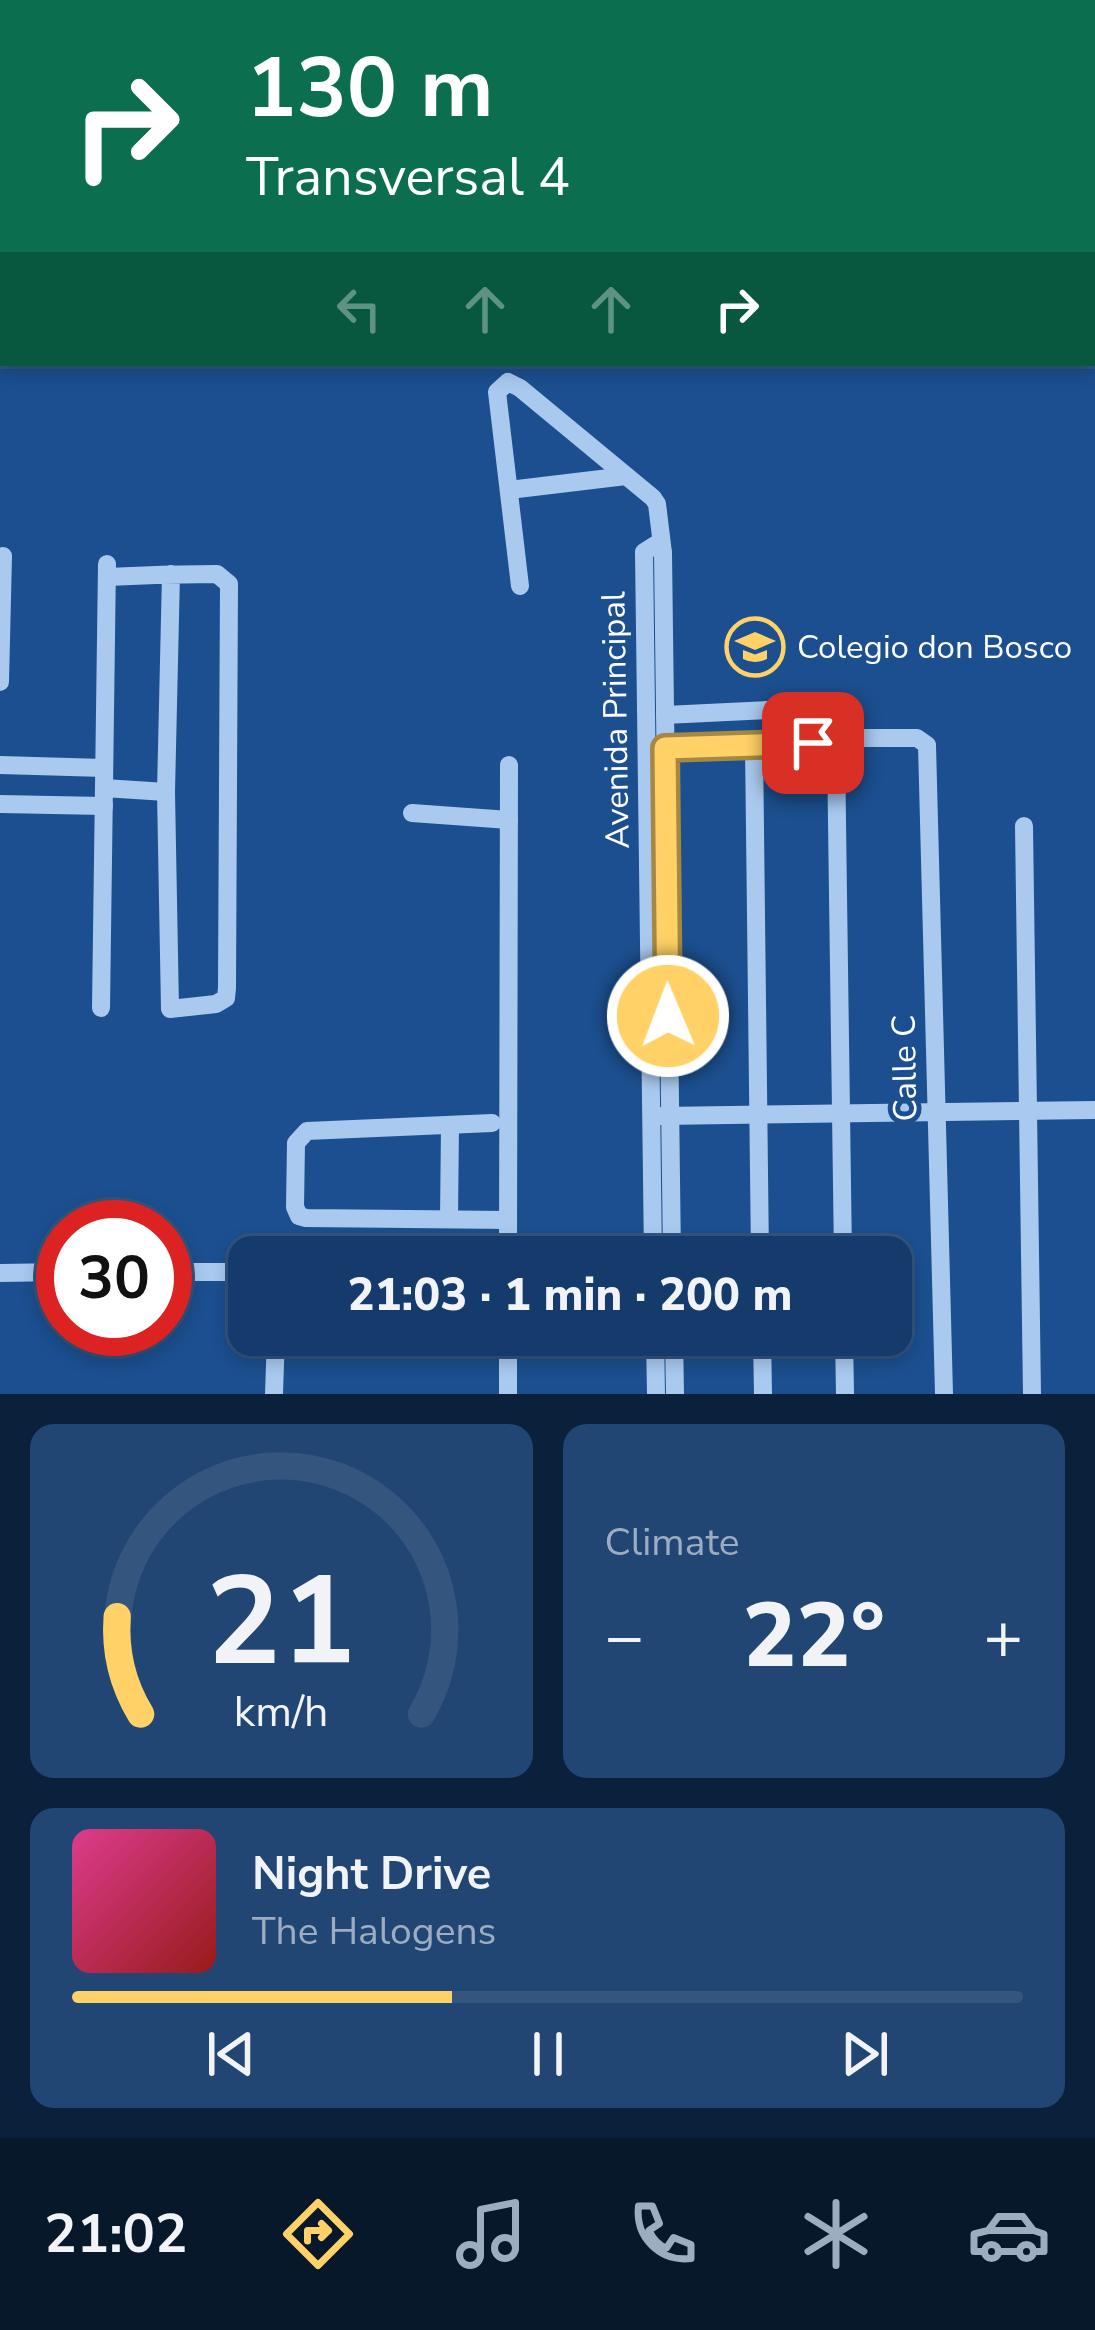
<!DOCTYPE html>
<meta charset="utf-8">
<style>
body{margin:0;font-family:"Nunito Sans",sans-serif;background:#214673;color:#f1f3f6;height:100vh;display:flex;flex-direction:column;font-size:45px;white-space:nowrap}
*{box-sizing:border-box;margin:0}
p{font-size:39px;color:#9dadc1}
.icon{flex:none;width:66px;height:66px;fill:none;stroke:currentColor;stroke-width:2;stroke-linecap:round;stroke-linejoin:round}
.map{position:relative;height:1394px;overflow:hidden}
.drawer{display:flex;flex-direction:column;gap:30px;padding:30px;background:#0b203b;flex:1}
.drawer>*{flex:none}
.banner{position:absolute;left:0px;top:0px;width:1095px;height:366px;box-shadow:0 6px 18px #0003,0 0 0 3px #33557e;background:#0b6e4f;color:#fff;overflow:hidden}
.speed{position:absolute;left:36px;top:1200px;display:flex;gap:24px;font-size:60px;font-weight:700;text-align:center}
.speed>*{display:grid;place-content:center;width:156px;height:156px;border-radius:50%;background:#143b6b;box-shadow:0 6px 18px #0003,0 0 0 3px #33557e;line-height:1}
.speed .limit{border:18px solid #d22;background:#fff;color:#111}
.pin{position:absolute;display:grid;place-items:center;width:102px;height:102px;color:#fff;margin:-51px;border-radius:24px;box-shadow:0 6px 18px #0006}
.me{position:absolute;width:132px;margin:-66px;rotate:359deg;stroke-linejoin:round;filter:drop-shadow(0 0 9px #0008)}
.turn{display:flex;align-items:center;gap:42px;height:252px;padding:0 48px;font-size:54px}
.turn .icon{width:156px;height:156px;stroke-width:2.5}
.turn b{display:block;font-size:84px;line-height:102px}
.lanes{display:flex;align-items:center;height:114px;padding:0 48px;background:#0003;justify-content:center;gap:60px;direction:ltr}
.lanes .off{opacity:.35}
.big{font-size:90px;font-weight:800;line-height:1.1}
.drawer .widget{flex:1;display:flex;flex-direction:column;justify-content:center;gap:18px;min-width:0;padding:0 42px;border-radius:24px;background:#214673}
.drawer .dial{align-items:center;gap:0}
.dial svg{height:312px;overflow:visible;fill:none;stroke:#33557e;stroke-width:7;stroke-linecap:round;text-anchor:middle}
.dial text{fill:#f1f3f6;stroke:none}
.song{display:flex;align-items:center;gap:36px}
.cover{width:144px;height:144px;border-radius:18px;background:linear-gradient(135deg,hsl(330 70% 55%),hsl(0 70% 35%))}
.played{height:12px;border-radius:6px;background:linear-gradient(90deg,#ffd166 40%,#33557e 40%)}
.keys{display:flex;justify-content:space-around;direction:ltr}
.heat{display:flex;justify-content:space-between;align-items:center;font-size:66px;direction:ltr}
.drawer .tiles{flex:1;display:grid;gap:30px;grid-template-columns:1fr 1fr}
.widget:last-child{grid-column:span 2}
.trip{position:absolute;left:228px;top:1236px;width:684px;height:120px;border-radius:24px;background:#143b6b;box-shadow:0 6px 18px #0003,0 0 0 3px #33557e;font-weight:800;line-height:120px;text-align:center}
.dock{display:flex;height:192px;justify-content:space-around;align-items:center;background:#08182b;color:#9dadc1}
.dock .icon{width:84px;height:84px}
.dock .active{color:#ffd166}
.dock b{font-size:54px;color:#f1f3f6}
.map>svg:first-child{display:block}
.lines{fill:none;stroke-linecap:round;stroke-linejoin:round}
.river{stroke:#3c6290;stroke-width:24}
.minor{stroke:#a9c9ee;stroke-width:18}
.route-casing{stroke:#a68842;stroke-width:30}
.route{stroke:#ffd166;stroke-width:21}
.labels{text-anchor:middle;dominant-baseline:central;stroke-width:10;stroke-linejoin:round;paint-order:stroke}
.poi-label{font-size:33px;fill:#fff;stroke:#1b4f8f;text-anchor:start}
.street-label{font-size:33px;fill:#fff;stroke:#1b4f8f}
</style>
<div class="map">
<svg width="1095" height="1394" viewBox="0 0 1095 1394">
<rect width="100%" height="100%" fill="#1b4f8f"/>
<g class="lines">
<g class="river">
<path d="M 1092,274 L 1095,275"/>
<path d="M 0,276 L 3,274"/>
</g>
<g class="minor">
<path d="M 261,0 L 261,3"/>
<path d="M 113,3 L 152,0"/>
<path d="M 0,12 L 3,12"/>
<path d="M 0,79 L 3,79"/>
<path d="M 509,490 L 626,476"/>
<path d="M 107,577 C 144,575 180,574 217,574 L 229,584 L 227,988 L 226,998 L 216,1004 L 170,1009 L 166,792 L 171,574"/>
<path d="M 520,586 L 497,392 L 508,382 L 520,388 L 653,498 L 657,504 L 663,553"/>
<path d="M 0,682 L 3,556"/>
<path d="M 665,715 L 809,708 L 813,743"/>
<path d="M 754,745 L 760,1257"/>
<path d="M 666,749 L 823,743"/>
<path d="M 0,765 L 104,768"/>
<path d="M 104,788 L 166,792"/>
<path d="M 0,804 L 104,806"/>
<path d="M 412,813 L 509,820"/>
<path d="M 1024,826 L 1032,1394"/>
<path d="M 101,1008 L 107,564"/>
<path d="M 661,1116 L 1095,1110"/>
<path d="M 492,1123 L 307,1131 L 296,1143 L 295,1207 L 299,1216 L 306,1218 L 508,1220"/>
<path d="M 449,1219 L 450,1125"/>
<path d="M 508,1257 L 509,765"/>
<path d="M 653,1257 L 644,552 L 655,545 L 663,553 L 672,1257"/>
<path d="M 843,1257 L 836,749 L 840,742 L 849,738 L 917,738 L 927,745 L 944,1394"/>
<path d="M 165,1272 L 249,1272"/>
<path d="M 0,1273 L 63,1272"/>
<path d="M 655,1335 L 656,1394"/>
<path d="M 674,1335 L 675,1394"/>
<path d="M 762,1335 L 763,1394"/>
<path d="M 844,1335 L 845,1394"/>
<path d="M 274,1394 L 276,1335"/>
<path d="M 508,1394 L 508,1335"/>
</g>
</g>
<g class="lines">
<g class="route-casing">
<path id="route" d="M 668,1016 L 665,748 L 813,743"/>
</g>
<use href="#route" class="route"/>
</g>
<defs>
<g id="school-ring" transform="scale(3)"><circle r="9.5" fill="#1b4f8f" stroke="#ffd166" stroke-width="1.5"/><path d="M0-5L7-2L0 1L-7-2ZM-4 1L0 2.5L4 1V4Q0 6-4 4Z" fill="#ffd166"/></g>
</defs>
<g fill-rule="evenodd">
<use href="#school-ring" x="755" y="647"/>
</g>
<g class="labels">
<g class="poi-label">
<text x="797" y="647">Colegio don Bosco</text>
</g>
<g class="street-label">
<text transform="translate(616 720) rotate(-91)">Avenida Principal</text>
<text transform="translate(905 1068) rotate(-91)">Calle C</text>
</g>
</g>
</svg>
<div class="speed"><div class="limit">30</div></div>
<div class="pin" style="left:813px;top:743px;background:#d93025"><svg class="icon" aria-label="arrive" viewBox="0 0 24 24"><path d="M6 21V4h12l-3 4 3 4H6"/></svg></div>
<svg class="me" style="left:668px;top:1016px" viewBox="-20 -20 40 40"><circle r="17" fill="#ffd166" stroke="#fff" stroke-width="3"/><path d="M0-11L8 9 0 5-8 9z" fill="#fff"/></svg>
<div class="trip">21:03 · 1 min · 200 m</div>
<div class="banner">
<div class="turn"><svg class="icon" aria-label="right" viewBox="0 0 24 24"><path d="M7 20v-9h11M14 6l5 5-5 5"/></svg><div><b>130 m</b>Transversal 4</div></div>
<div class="lanes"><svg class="icon off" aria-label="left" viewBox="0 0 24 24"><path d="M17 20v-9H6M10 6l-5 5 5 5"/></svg><svg class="icon off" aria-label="ahead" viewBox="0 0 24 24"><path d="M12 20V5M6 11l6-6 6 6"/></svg><svg class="icon off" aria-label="ahead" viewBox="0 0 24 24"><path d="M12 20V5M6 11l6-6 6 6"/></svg><svg class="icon" aria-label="right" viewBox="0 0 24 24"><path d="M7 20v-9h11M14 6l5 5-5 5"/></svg></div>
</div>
</div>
<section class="drawer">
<div class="tiles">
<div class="widget dial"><svg viewBox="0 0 100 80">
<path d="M14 69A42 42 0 1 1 86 69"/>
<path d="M14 69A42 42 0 0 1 8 44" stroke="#ffd166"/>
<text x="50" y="56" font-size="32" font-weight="700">21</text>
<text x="50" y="72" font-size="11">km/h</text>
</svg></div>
<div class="widget"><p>Climate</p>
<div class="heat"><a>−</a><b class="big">22°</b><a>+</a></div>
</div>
<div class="widget">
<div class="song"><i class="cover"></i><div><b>Night Drive</b><p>The Halogens</p></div></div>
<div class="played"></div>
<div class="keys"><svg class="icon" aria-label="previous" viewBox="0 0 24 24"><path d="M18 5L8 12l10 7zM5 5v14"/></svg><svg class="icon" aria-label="pause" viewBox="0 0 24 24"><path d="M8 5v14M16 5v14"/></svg><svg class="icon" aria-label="next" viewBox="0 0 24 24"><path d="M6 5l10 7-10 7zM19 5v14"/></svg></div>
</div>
</div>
</section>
<nav class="dock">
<b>21:02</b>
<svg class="icon active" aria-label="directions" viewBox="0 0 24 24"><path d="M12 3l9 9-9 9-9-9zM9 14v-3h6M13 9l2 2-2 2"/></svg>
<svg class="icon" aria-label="music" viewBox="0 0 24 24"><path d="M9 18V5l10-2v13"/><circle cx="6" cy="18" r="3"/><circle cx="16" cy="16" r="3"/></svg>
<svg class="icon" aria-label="phone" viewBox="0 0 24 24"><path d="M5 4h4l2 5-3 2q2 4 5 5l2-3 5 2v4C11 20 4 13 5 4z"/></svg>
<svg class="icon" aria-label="climate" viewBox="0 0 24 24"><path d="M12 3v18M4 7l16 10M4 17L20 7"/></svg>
<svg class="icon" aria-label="car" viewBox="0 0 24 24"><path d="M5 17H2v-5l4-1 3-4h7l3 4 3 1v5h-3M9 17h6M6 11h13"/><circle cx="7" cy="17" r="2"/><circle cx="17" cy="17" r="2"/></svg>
</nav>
